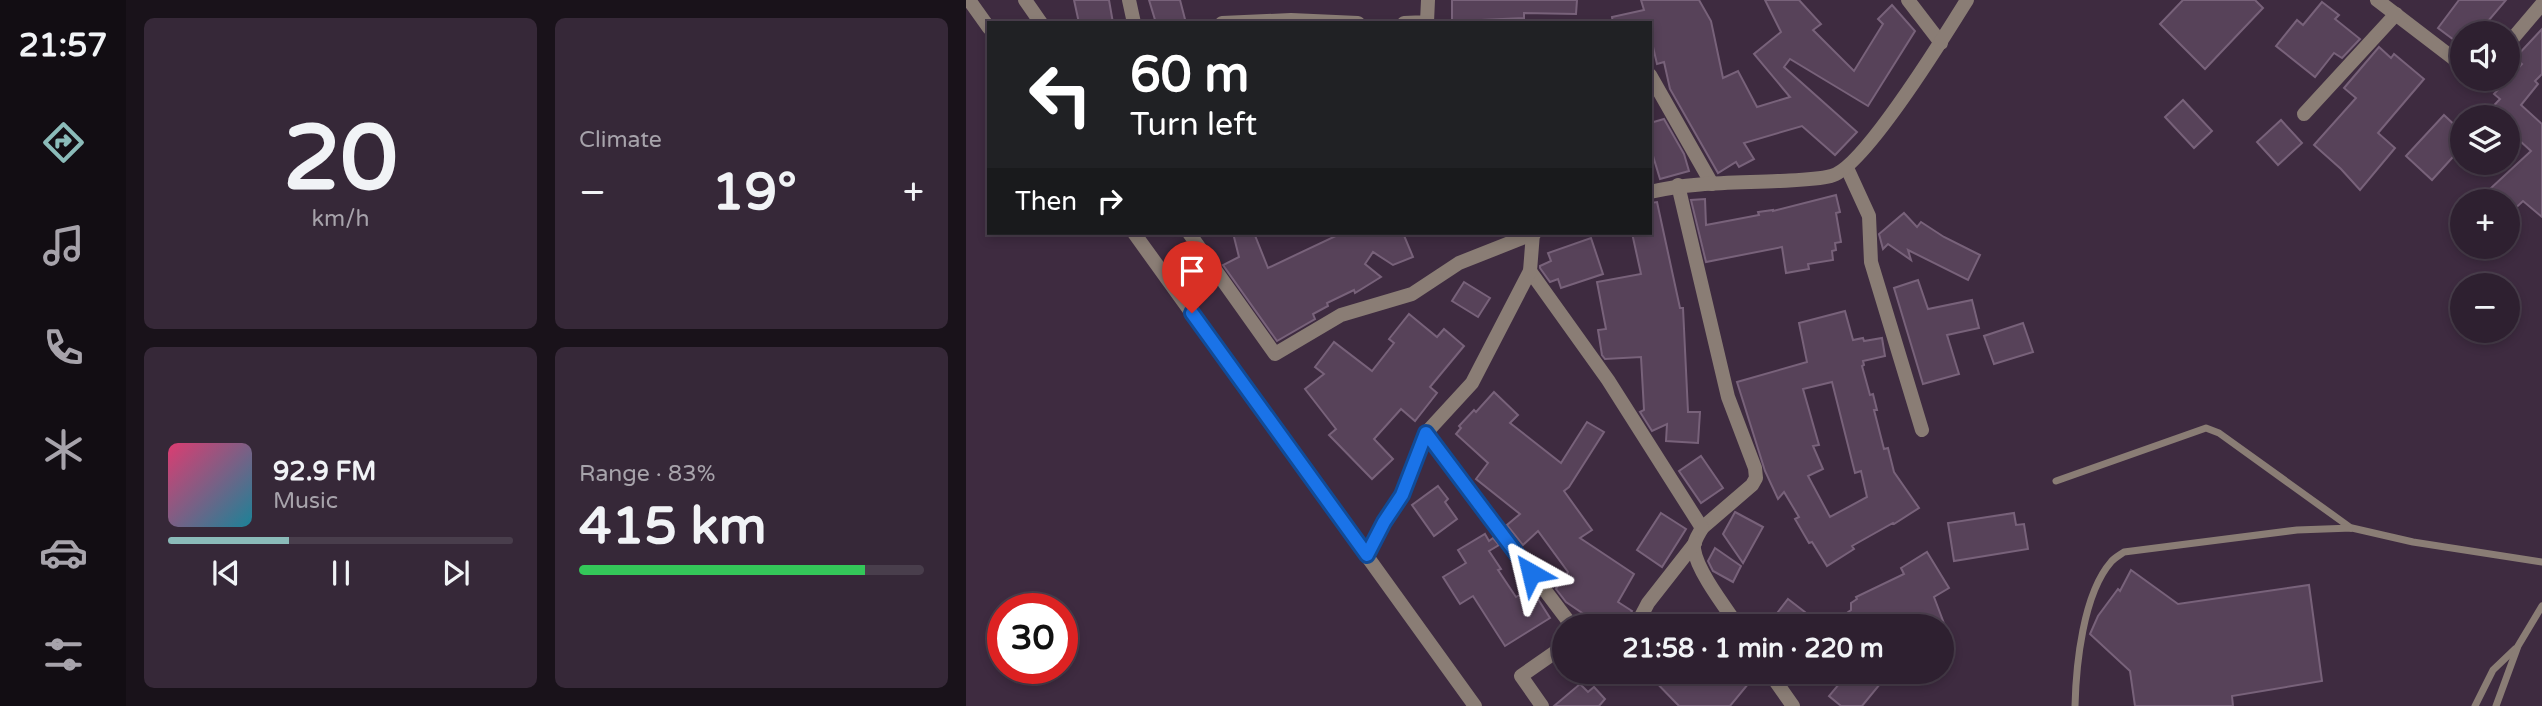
<!DOCTYPE html>
<meta charset="utf-8">
<style>
body{margin:0;font-family:"Varela Round",sans-serif;background:#362838;color:#f1f3f6;height:100vh;display:flex;flex-direction:column;font-size:26px;white-space:nowrap}
*{box-sizing:border-box;margin:0}
p{font-size:23px;color:#a7a3ab}
.icon{flex:none;width:38px;height:38px;fill:none;stroke:currentColor;stroke-width:2;stroke-linecap:round;stroke-linejoin:round}
.map{position:relative;flex:1;overflow:hidden}
.panel{display:flex;flex-direction:column;gap:18px;padding:18px;background:#19121a;width:840px}
.panel>*{flex:none}
.hud{position:absolute;left:21px;top:21px;width:665px;height:214px;border-radius:0px;box-shadow:0 4px 10px #0003,0 0 0 2px #493e4c;background:#202124;color:#fff;overflow:hidden}
.tools{position:absolute;left:1484px;top:21px;display:grid;gap:14px}
.tools a{display:grid;place-items:center;width:70px;height:70px;border-radius:50%;background:#2e2030;box-shadow:0 4px 10px #0003,0 0 0 2px #493e4c;font-size:35px}
.speed{position:absolute;left:21px;top:593px;display:flex;gap:14px;font-size:35px;font-weight:700;text-align:center}
.speed>*{display:grid;place-content:center;width:91px;height:91px;border-radius:50%;background:#2e2030;box-shadow:0 4px 10px #0003,0 0 0 2px #493e4c;line-height:1}
.speed .limit{border:10px solid #d22;background:#fff;color:#111}
.pin{position:absolute;display:grid;place-items:center;width:60px;height:60px;color:#fff;margin:-72px -30px;border-radius:50% 50% 50% 0;rotate:-45deg;box-shadow:0 0 7px #0007}
.pin .icon{rotate:45deg}
.me{position:absolute;width:77px;margin:-38px;rotate:323deg;stroke-linejoin:round;filter:drop-shadow(0 0 5px #0008)}
.turn{display:flex;align-items:center;gap:24px;height:147px;padding:0 28px;font-size:32px}
.turn .icon{width:91px;height:91px;stroke-width:2.5}
.turn b{display:block;font-size:49px;line-height:60px}
.then{display:flex;align-items:center;height:66px;padding:0 28px;background:#0003;gap:14px;font-size:26px}
.big{font-size:52px;font-weight:800;line-height:1.1}
.panel .card{flex:1;display:flex;flex-direction:column;justify-content:center;gap:10px;min-width:0;padding:0 24px;border-radius:10px;background:#362838}
.panel .dial{align-items:center;gap:0}
.dial b{font-size:91px;line-height:1}
.song{display:flex;align-items:center;gap:21px}
.cover{width:84px;height:84px;border-radius:10px;background:linear-gradient(135deg,hsl(340 70% 55%),hsl(190 70% 35%))}
.played{height:7px;border-radius:4px;background:linear-gradient(90deg,#8bbbb9 35%,#493e4c 35%)}
.keys{display:flex;justify-content:space-around;direction:ltr}
.heat{display:flex;justify-content:space-between;align-items:center;font-size:38px;direction:ltr}
.charge{height:10px;border-radius:5px;background:linear-gradient(90deg,#34c759 83%,#493e4c 0)}
.panel .tiles{flex:1;display:grid;gap:18px;grid-template-columns:repeat(2,1fr)}
.trip{position:absolute;left:586px;top:614px;width:402px;height:70px;border-radius:35px;background:#2e2030;box-shadow:0 4px 10px #0003,0 0 0 2px #493e4c;font-weight:800;line-height:70px;text-align:center}
main{display:flex;flex:1;min-height:0}
.tab-bar{display:flex;flex-direction:column;width:126px;justify-content:space-around;align-items:center;background:#120d13;color:#a7a3ab}
.tab-bar .icon{width:49px;height:49px}
.tab-bar .current{color:#8bbbb9}
.tab-bar b{font-size:32px;color:#f1f3f6}
.map>svg:first-child{display:block}
.building{fill:#574259;stroke:#78627a;stroke-width:2;fill-rule:evenodd}
.lines{fill:none;stroke-linecap:round;stroke-linejoin:round}
.lane{stroke:#8a7d75;stroke-width:7}
.street{stroke:#8a7d75;stroke-width:14}
.route-casing{stroke:#114b97;stroke-width:18}
.route{stroke:#1a73e8;stroke-width:12}
</style>
<main>
<nav class="tab-bar">
<b>21:57</b>
<svg class="icon current" aria-label="directions" viewBox="0 0 24 24"><path d="M12 3l9 9-9 9-9-9zM9 14v-3h6M13 9l2 2-2 2"/></svg>
<svg class="icon" aria-label="music" viewBox="0 0 24 24"><path d="M9 18V5l10-2v13"/><circle cx="6" cy="18" r="3"/><circle cx="16" cy="16" r="3"/></svg>
<svg class="icon" aria-label="phone" viewBox="0 0 24 24"><path d="M5 4h4l2 5-3 2q2 4 5 5l2-3 5 2v4C11 20 4 13 5 4z"/></svg>
<svg class="icon" aria-label="climate" viewBox="0 0 24 24"><path d="M12 3v18M4 7l16 10M4 17L20 7"/></svg>
<svg class="icon" aria-label="car" viewBox="0 0 24 24"><path d="M5 17H2v-5l4-1 3-4h7l3 4 3 1v5h-3M9 17h6M6 11h13"/><circle cx="7" cy="17" r="2"/><circle cx="17" cy="17" r="2"/></svg>
<svg class="icon" aria-label="filters" viewBox="0 0 24 24"><path d="M4 7h16M4 17h16"/><circle cx="9" cy="7" r="2"/><circle cx="15" cy="17" r="2"/></svg>
</nav>
<section class="panel">
<div class="tiles">
<div class="card dial"><b>20</b><p>km/h</p></div>
<div class="card"><p>Climate</p>
<div class="heat"><a>−</a><b class="big">19°</b><a>+</a></div>
</div>
<div class="card">
<div class="song"><i class="cover"></i><div><b>92.9 FM</b><p>Music</p></div></div>
<div class="played"></div>
<div class="keys"><svg class="icon" aria-label="previous" viewBox="0 0 24 24"><path d="M18 5L8 12l10 7zM5 5v14"/></svg><svg class="icon" aria-label="pause" viewBox="0 0 24 24"><path d="M8 5v14M16 5v14"/></svg><svg class="icon" aria-label="next" viewBox="0 0 24 24"><path d="M6 5l10 7-10 7zM19 5v14"/></svg></div>
</div>
<div class="card"><p>Range · 83%</p><b class="big">415 km</b><div class="charge"></div></div>
</div>
</section>
<div class="map">
<svg width="1576" height="706" viewBox="0 0 1576 706">
<rect width="100%" height="100%" fill="#3e2b40"/>
<g class="building">
<path d="M 108,0 L 143,0 L 147,23 L 113,23 Z"/>
<path d="M 183,0 L 214,0 L 220,23 L 190,23 Z"/>
<path d="M 486,0 L 611,0 L 610,14 L 558,13 L 558,18 L 516,20 L 516,23 L 486,23 Z"/>
<path d="M 675,0 L 733,0 L 745,21 L 757,78 L 772,71 L 791,107 L 824,97 L 788,54 L 815,32 L 799,0 L 833,0 L 855,24 L 847,30 L 888,71 L 917,24 L 912,19 L 926,5 L 949,31 L 902,106 L 824,59 L 818,67 L 891,132 L 869,155 L 836,126 L 778,143 L 788,159 L 773,167 L 770,162 L 752,173 L 704,89 L 698,62 L 691,64 L 684,34 L 684,23 L 647,23 L 646,17 L 678,10 Z"/>
<path d="M 1217,0 L 1289,0 L 1297,8 L 1239,69 L 1194,24 Z"/>
<path d="M 1493,0 L 1540,0 L 1512,33 L 1496,33 L 1496,46 L 1472,28 Z"/>
<path d="M 1356,2 L 1373,15 L 1369,19 L 1394,39 L 1376,58 L 1368,53 L 1349,77 L 1310,46 L 1331,20 L 1337,25 Z"/>
<path d="M 1576,29 L 1576,74 L 1569,81 L 1572,84 L 1555,105 L 1576,124 L 1576,217 L 1557,201 L 1542,215 L 1542,201 L 1511,201 L 1565,151 L 1542,130 L 1542,117 L 1517,117 L 1534,99 L 1528,94 L 1556,64 L 1549,58 Z"/>
<path d="M 1413,47 L 1425,58 L 1428,54 L 1458,79 L 1412,133 L 1429,148 L 1394,190 L 1375,169 L 1348,145 L 1390,98 L 1378,88 Z"/>
<path d="M 1217,100 L 1246,131 L 1228,148 L 1199,117 Z"/>
<path d="M 1478,115 L 1496,132 L 1496,147 L 1466,180 L 1440,156 Z"/>
<path d="M 698,119 L 718,154 L 723,171 L 694,179 L 684,146 L 684,123 Z"/>
<path d="M 1315,120 L 1336,143 L 1312,165 L 1291,142 Z"/>
<path d="M 870,195 L 874,212 L 870,213 L 875,242 L 869,243 L 870,250 L 866,251 L 867,260 L 842,264 L 843,269 L 820,273 L 816,247 L 740,262 L 725,200 L 739,199 L 740,225 L 793,215 L 792,212 L 807,210 L 807,211 Z"/>
<path d="M 691,202 L 714,308 L 717,308 L 722,412 L 734,412 L 732,443 L 700,441 L 701,424 L 686,431 L 674,412 L 678,410 L 675,357 L 639,359 L 636,355 L 632,330 L 640,329 L 631,282 L 675,274 L 666,233 L 684,233 L 684,203 Z"/>
<path d="M 938,213 L 951,227 L 955,222 L 978,237 L 1014,255 L 1002,280 L 942,250 L 945,260 L 922,244 L 917,249 L 913,234 Z"/>
<path d="M 267,233 L 288,233 L 302,268 L 376,233 L 437,233 L 447,257 L 427,265 L 407,252 L 399,264 L 415,277 L 389,293 L 388,290 L 361,303 L 362,306 L 347,314 L 349,319 L 311,341 L 257,265 L 273,257 Z"/>
<path d="M 625,238 L 637,274 L 595,288 L 592,279 L 584,282 L 574,268 L 574,266 L 585,261 L 582,253 Z"/>
<path d="M 952,280 L 962,309 L 1006,300 L 1013,328 L 981,335 L 993,374 L 957,384 L 928,288 Z"/>
<path d="M 498,282 L 524,298 L 512,317 L 486,301 Z"/>
<path d="M 879,311 L 887,340 L 897,338 L 898,341 L 916,338 L 919,356 L 897,361 L 898,365 L 896,366 L 904,395 L 907,394 L 911,410 L 908,410 L 918,449 L 922,448 L 928,472 L 953,508 L 928,524 L 927,523 L 886,546 L 888,549 L 861,566 L 846,542 L 843,543 L 829,519 L 833,517 L 818,492 L 812,499 L 799,471 L 771,382 L 841,362 L 833,323 ZM 866,382 L 889,473 L 895,471 L 901,497 L 864,517 L 842,476 L 857,469 L 847,446 L 853,445 L 837,389 Z"/>
<path d="M 443,314 L 471,337 L 478,329 L 498,346 L 464,387 L 471,393 L 449,421 L 435,409 L 408,439 L 427,459 L 406,479 L 363,435 L 370,429 L 339,389 L 358,374 L 349,367 L 368,342 L 406,371 L 428,343 L 423,339 Z"/>
<path d="M 1057,323 L 1067,352 L 1028,364 L 1018,336 Z"/>
<path d="M 528,392 L 552,415 L 544,423 L 595,463 L 621,422 L 638,432 L 603,487 L 598,491 L 626,530 L 614,538 L 668,574 L 652,602 L 666,611 L 656,626 L 620,626 L 625,619 L 600,602 L 590,589 L 602,572 L 572,531 L 557,545 L 541,525 L 554,514 L 510,479 L 522,463 L 490,434 L 495,428 L 493,426 L 508,410 L 510,412 Z"/>
<path d="M 735,456 L 757,488 L 735,503 L 713,471 Z"/>
<path d="M 472,486 L 482,499 L 479,502 L 491,519 L 468,536 L 446,505 Z"/>
<path d="M 769,512 L 797,527 L 777,563 L 757,534 Z"/>
<path d="M 695,513 L 720,529 L 696,567 L 671,550 Z"/>
<path d="M 1048,513 L 1050,525 L 1058,524 L 1062,549 L 988,561 L 982,523 Z"/>
<path d="M 519,534 L 523,541 L 527,538 L 533,545 L 523,551 L 535,569 L 532,570 L 550,597 L 565,588 L 584,618 L 539,646 L 507,596 L 494,604 L 477,577 L 500,563 L 492,550 Z"/>
<path d="M 749,548 L 775,566 L 767,582 L 747,571 L 742,561 Z"/>
<path d="M 961,552 L 983,588 L 968,597 L 979,626 L 886,626 L 878,615 L 885,610 L 885,603 L 891,599 L 890,597 L 938,574 L 935,568 Z"/>
<path d="M 1165,570 L 1212,604 L 1343,585 L 1356,681 L 1266,696 L 1267,706 L 1169,706 L 1164,671 L 1124,634 L 1132,616 L 1152,589 L 1154,591 Z"/>
<path d="M 822,599 L 857,626 L 801,626 Z"/>
<path d="M 680,672 L 792,672 L 764,706 L 713,706 Z"/>
<path d="M 883,672 L 911,672 L 919,678 L 896,706 L 875,706 L 863,696 Z"/>
<path d="M 614,684 L 622,692 L 628,687 L 639,699 L 633,706 L 588,706 Z"/>
</g>
<g class="lines">
<g class="lane">
<path d="M 1090,481 L 1240,428 L 1253,433 L 1385,528"/>
<path d="M 1109,706 C 1110,665 1117,594 1145,562 C 1148,558 1154,555 1158,552 L 1331,530 L 1386,528 L 1447,542 L 1576,562"/>
<path d="M 1509,706 L 1527,670 L 1549,649"/>
<path d="M 1530,706 L 1552,646 L 1576,606"/>
</g>
<g class="street">
<path d="M 3,0 L 23,28"/>
<path d="M 59,0 L 75,23"/>
<path d="M 163,0 L 168,23"/>
<path d="M 942,0 L 975,43"/>
<path d="M 1411,0 L 1496,65"/>
<path d="M 256,23 L 325,20 L 392,23"/>
<path d="M 438,23 L 461,22 L 462,0"/>
<path d="M 1542,44 L 1576,4"/>
<path d="M 684,75 L 746,184"/>
<path d="M 1338,114 L 1430,14"/>
<path d="M 881,168 L 903,216 L 905,262 L 956,430"/>
<path d="M 712,185 L 762,397 L 789,468 L 790,478 L 786,485 L 736,528"/>
<path d="M 684,192 C 726,182 769,183 812,181 C 829,180 849,180 865,176 C 897,169 981,32 1001,0"/>
<path d="M 168,233 L 509,706"/>
<path d="M 223,233 L 309,354 L 375,315 L 446,294 L 493,263 L 569,233"/>
<path d="M 564,271 L 642,380 L 736,528 C 733,534 727,542 728,549 C 731,571 759,607 772,626"/>
<path d="M 460,433 L 606,626"/>
<path d="M 401,555 L 417,522 L 436,495 L 460,433 L 506,383 L 564,271 L 567,233"/>
<path d="M 670,626 L 682,603 L 729,543"/>
<path d="M 639,672 L 643,677 L 646,672"/>
<path d="M 803,672 L 827,706"/>
<path d="M 576,706 L 555,676 L 598,646"/>
</g>
</g>
<g class="lines">
<g class="route-casing">
<path id="route" d="M 226,313 L 401,555 L 418,522 L 436,495 L 460,433 L 565,573"/>
</g>
<use href="#route" class="route"/>
</g>
</svg>
<div class="tools">
<a><svg class="icon" aria-label="sound" viewBox="0 0 24 24"><path d="M4 9h4l5-4v14l-5-4H4zM17 9q2 3 0 6"/></svg></a>
<a><svg class="icon" aria-label="layers" viewBox="0 0 24 24"><path d="M12 4l9 5-9 5-9-5zM3 14l9 5 9-5"/></svg></a>
<a>+</a>
<a>−</a>
</div>
<div class="speed"><div class="limit">30</div></div>
<div class="pin" style="left:226px;top:313px;background:#d93025"><svg class="icon" aria-label="arrive" viewBox="0 0 24 24"><path d="M6 21V4h12l-3 4 3 4H6"/></svg></div>
<svg class="me" style="left:565px;top:573px" viewBox="-20 -20 40 40"><path d="M0-17L14 15 0 8-14 15z" fill="#1a73e8" stroke="#fff" stroke-width="4"/></svg>
<div class="trip">21:58 · 1 min · 220 m</div>
<div class="hud">
<div class="turn"><svg class="icon" aria-label="left" viewBox="0 0 24 24"><path d="M17 20v-9H6M10 6l-5 5 5 5"/></svg><div><b>60 m</b>Turn left</div></div>
<div class="then">Then<svg class="icon" aria-label="right" viewBox="0 0 24 24"><path d="M7 20v-9h11M14 6l5 5-5 5"/></svg></div>
</div>
</div>
</main>
